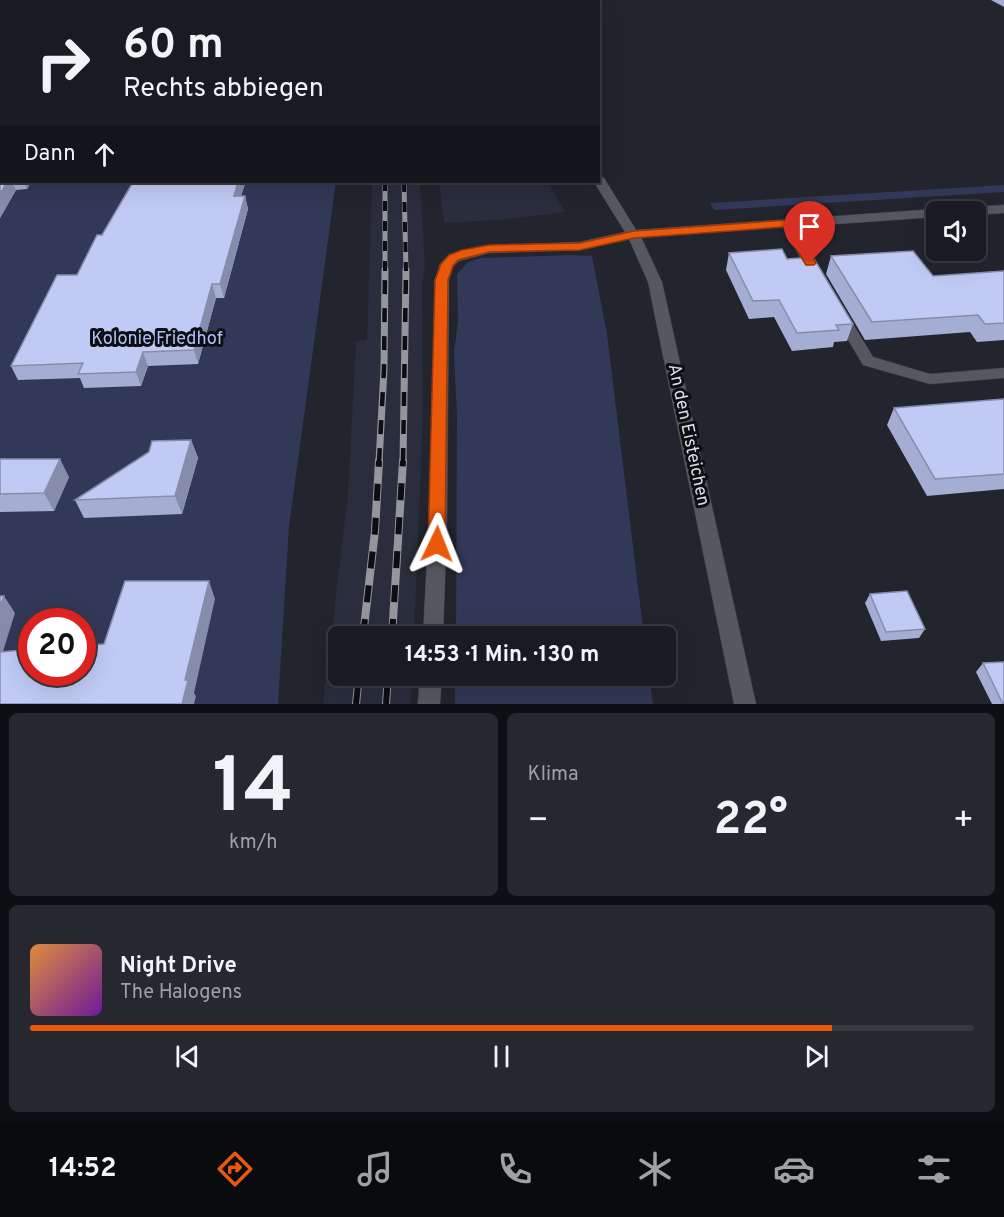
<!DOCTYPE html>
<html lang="de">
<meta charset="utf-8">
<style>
body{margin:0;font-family:Overpass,sans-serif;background:#27282f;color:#f1f3f6;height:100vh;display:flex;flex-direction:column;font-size:22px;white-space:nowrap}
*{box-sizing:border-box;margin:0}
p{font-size:20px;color:#9fa1a5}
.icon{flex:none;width:33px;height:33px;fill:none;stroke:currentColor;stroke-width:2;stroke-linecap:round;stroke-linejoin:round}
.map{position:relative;height:704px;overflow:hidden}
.side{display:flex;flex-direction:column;gap:9px;padding:9px;background:#0e0f13;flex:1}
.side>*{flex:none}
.guide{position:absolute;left:0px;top:0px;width:600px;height:183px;box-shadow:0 6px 24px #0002,0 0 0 2px #383940;background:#1a1b22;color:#f1f3f6;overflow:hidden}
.buttons{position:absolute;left:926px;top:201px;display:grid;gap:12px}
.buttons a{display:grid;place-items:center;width:60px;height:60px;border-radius:9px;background:#1a1b22;box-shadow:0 6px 24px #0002,0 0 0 2px #383940;font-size:30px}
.speed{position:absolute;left:18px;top:608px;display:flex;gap:12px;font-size:30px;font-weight:700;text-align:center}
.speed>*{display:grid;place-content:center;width:78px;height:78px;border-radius:50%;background:#1a1b22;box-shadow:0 6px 24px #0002,0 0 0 2px #383940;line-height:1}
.speed .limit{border:9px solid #d22;background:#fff;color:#111}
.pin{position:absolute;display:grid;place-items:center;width:51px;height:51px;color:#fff;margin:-62px -26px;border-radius:50% 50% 50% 0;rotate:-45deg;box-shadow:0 0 6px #0007}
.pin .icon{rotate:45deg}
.me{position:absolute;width:66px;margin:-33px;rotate:2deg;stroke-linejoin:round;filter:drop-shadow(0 0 4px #0008)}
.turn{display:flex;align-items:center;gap:21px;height:126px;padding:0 24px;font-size:27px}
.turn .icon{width:78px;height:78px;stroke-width:2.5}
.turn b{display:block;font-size:42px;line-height:51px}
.then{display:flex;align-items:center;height:57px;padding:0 24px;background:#0003;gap:12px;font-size:22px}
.big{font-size:45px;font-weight:700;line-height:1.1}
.side .card{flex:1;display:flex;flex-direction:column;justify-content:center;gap:9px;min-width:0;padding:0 21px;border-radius:9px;background:#27282f}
.side .dial{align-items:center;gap:0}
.dial b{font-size:78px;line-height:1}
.song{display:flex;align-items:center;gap:18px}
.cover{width:72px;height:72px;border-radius:9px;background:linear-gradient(135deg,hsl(30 70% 55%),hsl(280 70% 35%))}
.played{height:6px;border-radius:3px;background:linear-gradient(90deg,#ea580c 85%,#383940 85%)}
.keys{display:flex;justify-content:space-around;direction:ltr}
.heat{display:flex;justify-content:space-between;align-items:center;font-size:33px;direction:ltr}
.side .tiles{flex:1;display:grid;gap:9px;grid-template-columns:1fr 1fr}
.card:last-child{grid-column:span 2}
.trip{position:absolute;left:328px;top:626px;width:348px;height:60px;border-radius:9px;background:#1a1b22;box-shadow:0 6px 24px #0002,0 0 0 2px #383940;font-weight:700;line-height:60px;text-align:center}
.menu{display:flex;height:96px;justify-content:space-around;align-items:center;background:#0a0b0e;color:#9fa1a5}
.menu .icon{width:42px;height:42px}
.menu .current{color:#ea580c}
.menu b{font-size:27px;color:#f1f3f6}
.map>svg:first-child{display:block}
.built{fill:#292d3c}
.green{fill:#323857;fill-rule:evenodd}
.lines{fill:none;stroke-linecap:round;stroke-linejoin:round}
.minor-casing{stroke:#3e3f47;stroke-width:1}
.minor{fill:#555863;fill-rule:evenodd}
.rail-far2-casing{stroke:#94969d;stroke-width:5}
.rail-far1-casing{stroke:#94969d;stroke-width:7}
.rail-casing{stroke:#94969d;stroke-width:8}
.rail-far2{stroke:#0d0e12;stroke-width:4;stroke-dasharray:10;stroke-linecap:butt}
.rail-far1{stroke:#0d0e12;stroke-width:4.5;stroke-dasharray:14;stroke-linecap:butt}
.rail{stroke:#0d0e12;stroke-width:6;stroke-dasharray:17;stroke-linecap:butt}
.wall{fill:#a5aed2}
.shaded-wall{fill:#868dab}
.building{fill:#c0caf4;stroke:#868dab;stroke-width:1.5}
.route{fill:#ea580c;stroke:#983908;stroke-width:1.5}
.labels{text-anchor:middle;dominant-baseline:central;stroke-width:6;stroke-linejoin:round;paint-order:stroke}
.park-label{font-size:18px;fill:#b0bffd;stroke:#0d0e12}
.street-label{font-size:18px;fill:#dcdee4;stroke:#0d0e12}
</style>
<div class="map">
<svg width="1004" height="704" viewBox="0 0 1004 704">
<rect width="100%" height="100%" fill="#22242e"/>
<g class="built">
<path d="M 372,182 L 420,182 L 425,265 L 422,283 L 423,416 L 414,636 L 339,636 L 339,675 L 412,675 L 410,704 L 323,704 L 348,494 L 356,341 L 367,340 Z"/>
<path d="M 439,182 L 548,182 L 565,212 L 498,220 L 444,223 Z"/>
</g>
<g class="green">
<path d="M 0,142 L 2,182 L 336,182 L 289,526 L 278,704 L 0,704 ZM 32,621 L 82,621 L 82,672 L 32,672 Z"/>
<path d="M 1004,185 L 1004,192 L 714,210 L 710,203 Z"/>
<path d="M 573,255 L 592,256 L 607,334 L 644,636 L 456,636 L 457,415 L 454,352 L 458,322 L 457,274 L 468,262 L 482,258 Z"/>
<path d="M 455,675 L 649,675 L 653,704 L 455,704 Z"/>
</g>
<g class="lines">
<g class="minor-casing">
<g id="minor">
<path d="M 543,0 L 551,0 L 542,2 Z"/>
<path d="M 598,175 L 604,178 L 636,230 L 936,209 L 941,212 L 936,212 L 936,217 L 795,227 L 824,275 L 817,279 L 810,275 L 783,227 L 641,237 L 662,282 L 756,704 L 734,704 L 648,282 L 629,239 L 580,250 L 489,253 L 459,261 L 453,266 L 449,280 L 447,521 L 443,636 L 423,636 L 429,521 L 435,280 L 440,264 L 449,255 L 484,246 L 580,242 L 625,232 L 594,182 L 598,182 Z"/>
<path d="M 1004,205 L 1004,213 L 975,215 L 975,212 L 957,212 L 963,208 Z"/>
<path d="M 840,309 L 845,311 L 873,357 L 930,374 L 1004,368 L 1004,378 L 930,384 L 863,365 L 833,314 Z"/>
<path d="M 420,675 L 442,675 L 440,704 L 418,704 Z"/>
</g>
</g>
<use href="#minor" class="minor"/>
<g class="rail-far2-casing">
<g id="rail-far2">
<path d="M 404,182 L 406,271"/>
<path d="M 385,271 L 385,182"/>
</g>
</g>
<g class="rail-far1-casing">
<g id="rail-far1">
<path d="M 379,462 L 384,369 L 385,270"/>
<path d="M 403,462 L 406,270"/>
</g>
</g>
<g class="rail-casing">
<g id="rail">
<path d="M 363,636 L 375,531 L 379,461"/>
<path d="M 392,636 L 403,461"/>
<path d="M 356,704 L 359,675"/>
<path d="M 386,704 L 388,675"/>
</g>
</g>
<use href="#rail-far2" class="rail-far2"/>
<use href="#rail-far1" class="rail-far1"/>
<use href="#rail" class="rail"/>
</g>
<g class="wall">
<path d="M 991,0 L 1004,0 L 1004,7 Z"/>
<path d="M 0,130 L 2,182 L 31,182 L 27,189 L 16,190 L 0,218 Z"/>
<path d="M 245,184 L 241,196 L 245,196 L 248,209 L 224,298 L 216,298 L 198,364 L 148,366 L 141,386 L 84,388 L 80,378 L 18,380 L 11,366 L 77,275 L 102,235 Z"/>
<path d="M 729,253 L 787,259 L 853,324 L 847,341 L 834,342 L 833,347 L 792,351 L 774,317 L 749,319 L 726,270 Z"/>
<path d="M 831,256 L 933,276 L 1004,271 L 1004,340 L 977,342 L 970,332 L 865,340 L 826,274 Z"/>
<path d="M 1004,399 L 1004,489 L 927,496 L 887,425 L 894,408 Z"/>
<path d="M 191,440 L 198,458 L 182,514 L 84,518 L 75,500 L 149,452 Z"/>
<path d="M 0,459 L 69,477 L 54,511 L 0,512 Z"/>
<path d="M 870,594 L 925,629 L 919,638 L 881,641 L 865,603 Z"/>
<path d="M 983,663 L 1004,704 L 992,704 L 976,672 Z"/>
</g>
<g class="shaded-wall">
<path d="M 7,182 L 12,182 L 16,190 L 0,218 L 0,194 Z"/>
<path d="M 24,182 L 31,182 L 27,189 Z"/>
<path d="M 238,182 L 244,182 L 245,184 L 237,209 L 234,196 Z"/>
<path d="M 245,196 L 248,209 L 224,298 L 220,284 Z"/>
<path d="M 212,284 L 216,298 L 198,364 L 194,350 Z"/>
<path d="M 143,352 L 148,366 L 141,386 L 136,372 Z"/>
<path d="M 191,440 L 198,458 L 182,514 L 175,496 Z"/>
<path d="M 60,459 L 69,477 L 54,511 L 44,493 Z"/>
<path d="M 209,581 L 215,599 L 194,693 L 196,696 L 194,704 L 182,704 L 185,680 Z"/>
<path d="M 4,596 L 15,613 L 0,661 L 0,606 Z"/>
</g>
<g class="building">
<path d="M 101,0 L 314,0 L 313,2 L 100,2 Z"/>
<path d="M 2,128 L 2,182 L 7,182 L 0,194 L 0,130 Z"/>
<path d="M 133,182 L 238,182 L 234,196 L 245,196 L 220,284 L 212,284 L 194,350 L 143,352 L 136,372 L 78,374 L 83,363 L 11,366 L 57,275 L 77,275 L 97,235 L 102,235 Z"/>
<path d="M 782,249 L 787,259 L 813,257 L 853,324 L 836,325 L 839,330 L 797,333 L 779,300 L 753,301 L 729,253 Z"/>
<path d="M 913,251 L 933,276 L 1004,271 L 1004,323 L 985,324 L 978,315 L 872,322 L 831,256 Z"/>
<path d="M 1004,399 L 1004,474 L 935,479 L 894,408 Z"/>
<path d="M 191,440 L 175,496 L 75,500 L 149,452 L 152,441 Z"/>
<path d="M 0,459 L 60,459 L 44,493 L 0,494 Z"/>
<path d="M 125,581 L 209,581 L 185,680 L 188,680 L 182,704 L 0,704 L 0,652 L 32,649 L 32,672 L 82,672 L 82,646 L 104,644 Z"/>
<path d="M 907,591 L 925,629 L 886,632 L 870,594 Z"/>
<path d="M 0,596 L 4,596 L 0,606 Z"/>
<path d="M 1004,662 L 1004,704 L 1003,704 L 983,663 Z"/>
</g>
<path class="route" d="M 787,220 L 792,223 L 816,263 L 814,265 L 806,265 L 783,227 L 634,238 L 580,250 L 489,252 L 458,260 L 453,266 L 448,280 L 445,544 L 443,549 L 437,551 L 431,549 L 428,544 L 435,280 L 441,264 L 449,255 L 462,250 L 489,245 L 580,243 L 634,231 Z"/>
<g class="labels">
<g class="park-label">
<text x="157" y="339">Kolonie Friedhof</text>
</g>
<g class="street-label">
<text transform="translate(688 435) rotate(78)">An den Eisteichen</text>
</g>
</g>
</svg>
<div class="buttons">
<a><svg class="icon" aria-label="sound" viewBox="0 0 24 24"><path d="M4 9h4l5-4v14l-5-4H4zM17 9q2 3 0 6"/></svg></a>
</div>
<div class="speed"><div class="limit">20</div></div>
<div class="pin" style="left:810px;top:263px;background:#d93025"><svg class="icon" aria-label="arrive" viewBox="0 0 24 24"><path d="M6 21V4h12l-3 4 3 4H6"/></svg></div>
<svg class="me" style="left:437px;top:544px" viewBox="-20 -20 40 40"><path d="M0-17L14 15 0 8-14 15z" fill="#ea580c" stroke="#fff" stroke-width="4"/></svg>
<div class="trip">14:53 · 1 Min. · 130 m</div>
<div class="guide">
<div class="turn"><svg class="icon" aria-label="right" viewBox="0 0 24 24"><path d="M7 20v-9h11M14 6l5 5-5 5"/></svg><div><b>60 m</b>Rechts abbiegen</div></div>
<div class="then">Dann<svg class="icon" aria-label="ahead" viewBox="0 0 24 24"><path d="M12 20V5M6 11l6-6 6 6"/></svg></div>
</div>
</div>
<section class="side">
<div class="tiles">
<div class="card dial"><b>14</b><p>km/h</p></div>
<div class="card"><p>Klima</p>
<div class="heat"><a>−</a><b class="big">22°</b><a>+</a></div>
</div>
<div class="card">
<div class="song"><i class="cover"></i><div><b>Night Drive</b><p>The Halogens</p></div></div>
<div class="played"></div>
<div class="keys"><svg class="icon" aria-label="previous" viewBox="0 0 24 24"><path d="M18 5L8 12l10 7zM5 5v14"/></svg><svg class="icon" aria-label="pause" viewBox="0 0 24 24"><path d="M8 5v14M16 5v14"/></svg><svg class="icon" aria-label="next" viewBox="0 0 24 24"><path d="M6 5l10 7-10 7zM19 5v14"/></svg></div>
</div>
</div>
</section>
<nav class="menu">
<b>14:52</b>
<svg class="icon current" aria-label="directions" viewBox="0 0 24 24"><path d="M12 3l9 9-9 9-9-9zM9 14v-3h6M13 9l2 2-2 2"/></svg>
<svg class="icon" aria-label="music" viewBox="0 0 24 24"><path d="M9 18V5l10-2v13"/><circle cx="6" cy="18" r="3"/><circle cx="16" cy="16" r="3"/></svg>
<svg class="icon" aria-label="phone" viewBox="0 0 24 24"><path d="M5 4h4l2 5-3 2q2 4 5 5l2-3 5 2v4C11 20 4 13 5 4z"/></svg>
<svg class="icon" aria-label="climate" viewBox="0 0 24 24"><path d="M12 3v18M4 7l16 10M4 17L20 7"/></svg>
<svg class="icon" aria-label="car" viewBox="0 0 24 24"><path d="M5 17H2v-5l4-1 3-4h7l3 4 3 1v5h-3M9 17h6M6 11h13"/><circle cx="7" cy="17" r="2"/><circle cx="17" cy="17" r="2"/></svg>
<svg class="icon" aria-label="filters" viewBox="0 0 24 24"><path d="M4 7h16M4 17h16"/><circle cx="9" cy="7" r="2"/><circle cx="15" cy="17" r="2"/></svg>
</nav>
